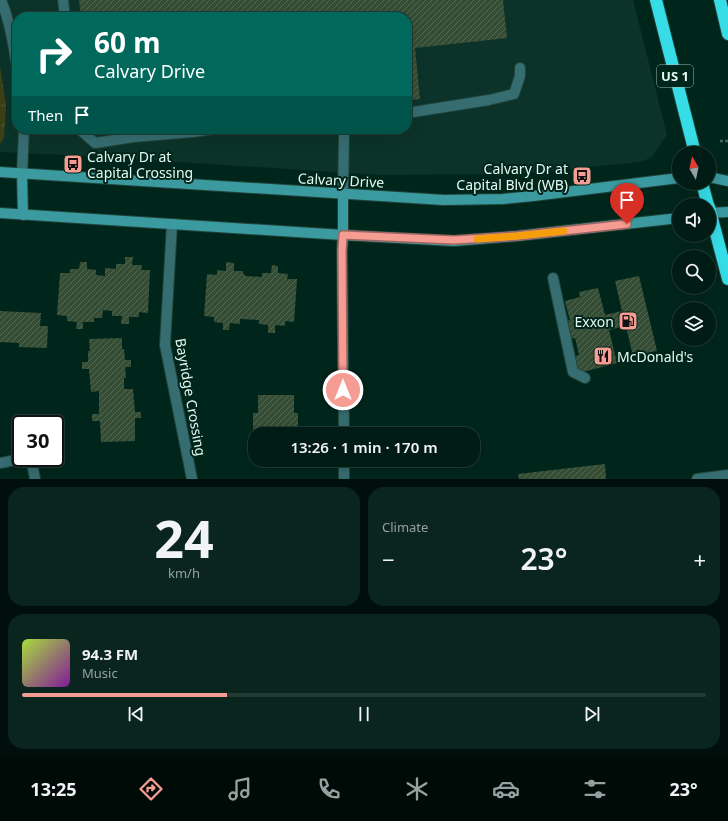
<!DOCTYPE html>
<meta charset="utf-8">
<style>
body{margin:0;font-family:"Noto Sans",sans-serif;background:#0a251e;color:#f1f3f6;height:100vh;display:flex;flex-direction:column;font-size:15px;white-space:nowrap}
*{box-sizing:border-box;margin:0}
p{font-size:13px;color:#95a1a0}
.icon{flex:none;width:22px;height:22px;fill:none;stroke:currentColor;stroke-width:2;stroke-linecap:round;stroke-linejoin:round}
.map{position:relative;height:479px;overflow:hidden}
.drawer{display:flex;flex-direction:column;gap:8px;padding:8px;background:#000f0c;flex:1}
.drawer>*{flex:none}
.guide{position:absolute;left:12px;top:12px;width:400px;height:122px;border-radius:16px;box-shadow:0 4px 16px #0002,0 0 0 1px #223a34;background:#00695c;color:#fff;overflow:hidden}
.needle{width:26px;rotate:351deg}
.buttons{position:absolute;left:672px;top:146px;display:grid;gap:8px}
.buttons a{display:grid;place-items:center;width:44px;height:44px;border-radius:50%;background:#001c15;box-shadow:0 4px 16px #0002,0 0 0 1px #223a34;font-size:20px}
.speed{position:absolute;left:12px;top:415px;display:flex;gap:8px;font-size:20px;font-weight:700;text-align:center}
.speed>*{display:grid;place-content:center;width:52px;height:52px;border-radius:50%;background:#001c15;box-shadow:0 4px 16px #0002,0 0 0 1px #223a34;line-height:1}
.speed .limit{border:2px solid #111;border-radius:6px;background:#fff;color:#111}
.pin{position:absolute;display:grid;place-items:center;width:34px;height:34px;color:#fff;margin:-41px -17px;border-radius:50% 50% 50% 0;rotate:-45deg;box-shadow:0 0 4px #0007}
.pin .icon{rotate:45deg}
.me{position:absolute;width:44px;margin:-22px;rotate:0deg;stroke-linejoin:round;filter:drop-shadow(0 0 3px #0008)}
.turn{display:flex;align-items:center;gap:14px;height:84px;padding:0 16px;font-size:18px}
.turn .icon{width:52px;height:52px;stroke-width:2.5}
.turn b{display:block;font-size:28px;line-height:34px}
.then{display:flex;align-items:center;height:38px;padding:0 16px;background:#0003;gap:8px;font-size:15px}
.big{font-size:30px;font-weight:600;line-height:1.1}
.drawer .card{flex:1;display:flex;flex-direction:column;justify-content:center;gap:6px;min-width:0;padding:0 14px;border-radius:16px;background:#0a251e}
.drawer .dial{align-items:center;gap:0}
.dial b{font-size:52px;line-height:1}
.song{display:flex;align-items:center;gap:12px}
.cover{width:48px;height:48px;border-radius:6px;background:linear-gradient(135deg,hsl(80 70% 55%),hsl(290 70% 35%))}
.played{height:4px;border-radius:2px;background:linear-gradient(90deg,#f59c93 30%,#223a34 30%)}
.keys{display:flex;justify-content:space-around;direction:ltr}
.heat{display:flex;justify-content:space-between;align-items:center;font-size:22px;direction:ltr}
.drawer .tiles{flex:1;display:grid;gap:8px;grid-template-columns:1fr 1fr}
.card:last-child{grid-column:span 2}
.trip{position:absolute;left:248px;top:427px;width:232px;height:40px;border-radius:16px;background:#001c15;box-shadow:0 4px 16px #0002,0 0 0 1px #223a34;font-weight:600;line-height:40px;text-align:center}
.menu{display:flex;height:64px;justify-content:space-around;align-items:center;background:#000b08;color:#95a1a0}
.menu .icon{width:28px;height:28px}
.menu .on{color:#f59c93}
.menu b{font-size:18px;color:#f1f3f6}
.map>svg:first-child{display:block}
.built{fill:#0c3329;fill-rule:evenodd}
.grass{fill:url(#grass-tufts)}
.building{fill:url(#building-hatch)}
.lines{fill:none;stroke-linecap:round;stroke-linejoin:round}
.lane-casing{stroke:#20443a;stroke-width:12}
.street-casing{stroke:#20443a;stroke-width:12}
.secondary-casing{stroke:#20443a;stroke-width:12}
.highway-casing{stroke:#20443a;stroke-width:14}
.path{stroke:#47685f;stroke-width:2.5;stroke-dasharray:3 2;stroke-linecap:butt}
.lane{stroke:#366d71;stroke-width:10}
.street{stroke:#366d71;stroke-width:10}
.secondary{stroke:#3b9aa0;stroke-width:10}
.highway{stroke:#36dde7;stroke-width:12}
.route-casing{stroke:#9f6560;stroke-width:10}
.route{stroke:#f59c93;stroke-width:7}
.slow{stroke:#f59e0b;stroke-width:7}
.labels{text-anchor:middle;dominant-baseline:central;stroke-width:4;stroke-linejoin:round;paint-order:stroke}
.shield{fill:#00261c;stroke:#a0bab2;stroke-width:1}
.shield-label{font-size:13px;font-weight:bold;fill:#e5faf2}
.poi-label{font-size:14px;fill:#e5faf2;stroke:#00261c;text-anchor:start}
.street-label{font-size:14px;fill:#e5faf2;stroke:#00261c}
</style>
<div class="map">
<svg width="728" height="479" viewBox="0 0 728 479">
<defs>
<pattern id="grass-tufts" width="24" height="20" patternUnits="userSpaceOnUse"><rect width="24" height="20" fill="#3c4016"/><path d="M3 7l-1-3M5 7V3M7 7l1-3M15 17l-1-3M17 17v-4M19 17l1-3" fill="none" stroke="#585c38"/></pattern>
<pattern id="building-hatch" width="6" height="6" patternUnits="userSpaceOnUse"><rect width="6" height="6" fill="#364d35"/><path d="M-1 1l2-2M0 6l6-6M5 7l2-2" fill="none" stroke="#536853"/></pattern>
</defs>
<rect width="100%" height="100%" fill="#00261c"/>
<path class="built" d="M 0,0 L 633,0 L 667,135 L 651,158 L 639,162 L 517,174 L 380,175 L 88,156 L 0,152 ZM 17,17 L 407,17 L 407,129 L 17,129 Z"/>
<path class="grass" d="M 0,66 L 6,107 L 4,137 L 0,144 Z"/>
<g class="building">
<path d="M 79,0 L 503,0 L 507,38 L 415,48 L 420,99 L 407,101 L 407,17 L 81,17 Z"/>
<path d="M 125,257 L 133,257 L 132,265 L 142,265 L 141,270 L 150,270 L 148,313 L 139,312 L 139,317 L 129,317 L 129,324 L 121,324 L 122,316 L 112,316 L 112,311 L 103,310 L 102,318 L 94,318 L 94,322 L 83,322 L 83,329 L 76,329 L 77,322 L 67,321 L 67,316 L 57,315 L 60,273 L 70,273 L 70,269 L 79,269 L 80,262 L 87,262 L 87,269 L 96,270 L 96,275 L 105,276 L 105,268 L 116,269 L 116,264 L 125,264 Z"/>
<path d="M 226,262 L 234,263 L 234,271 L 243,271 L 243,274 L 245,274 L 245,276 L 262,277 L 262,273 L 271,273 L 272,265 L 278,266 L 278,273 L 288,274 L 287,279 L 297,279 L 294,322 L 285,321 L 285,326 L 275,325 L 275,333 L 268,333 L 268,325 L 259,324 L 259,320 L 240,319 L 240,324 L 230,323 L 229,330 L 223,330 L 223,323 L 214,322 L 214,317 L 204,316 L 207,274 L 217,275 L 217,270 L 226,271 Z"/>
<path d="M 639,276 L 657,351 L 633,356 L 626,326 L 609,330 L 617,363 L 579,373 L 575,356 L 579,355 L 575,338 L 571,339 L 567,321 L 570,320 L 565,301 L 580,297 L 579,292 L 598,288 L 605,315 L 622,311 L 615,281 Z"/>
<path d="M 0,311 L 41,313 L 40,326 L 48,326 L 47,348 L 19,347 L 19,343 L 0,342 Z"/>
<path d="M 122,338 L 122,349 L 124,349 L 125,360 L 131,360 L 131,367 L 125,367 L 126,378 L 124,378 L 124,389 L 133,389 L 135,412 L 141,412 L 141,418 L 135,418 L 135,441 L 101,442 L 100,421 L 92,421 L 92,414 L 99,414 L 99,391 L 91,392 L 89,369 L 82,369 L 82,362 L 88,362 L 88,351 L 90,351 L 89,339 Z"/>
<path d="M 258,395 L 294,395 L 294,413 L 298,413 L 298,434 L 255,434 L 255,442 L 253,442 L 253,413 L 258,413 Z"/>
<path d="M 605,464 L 606,479 L 519,479 L 518,474 Z"/>
</g>
<g class="lines">
<g class="lane-casing">
<g id="lane">
<path d="M 1,0 C 10,21 14,46 17,69"/>
<path d="M 63,0 L 65,17"/>
<path d="M 407,113 L 489,100 L 514,94 L 520,76 L 520,68"/>
<path d="M 79,129 L 95,143 L 134,137 L 193,132 L 214,129"/>
<path d="M 343,129 L 344,135 L 343,194"/>
<path d="M 22,174 L 24,129"/>
<path d="M 553,278 L 573,372 L 585,378"/>
<path d="M 697,479 L 728,475"/>
</g>
</g>
<g class="street-casing">
<g id="street">
<path d="M 172,224 L 165,345 L 192,479"/>
<path d="M 343,235 L 342,251 L 344,434"/>
<path d="M 31,458 L 35,479"/>
<path d="M 344,460 L 344,479"/>
<path d="M 0,463 L 26,458"/>
</g>
</g>
<g class="secondary-casing">
<g id="secondary">
<path d="M 0,172 L 444,200 L 503,199 L 533,196 L 679,178"/>
<path d="M 22,174 L 23,215"/>
<path d="M 709,177 L 728,181"/>
<path d="M 0,213 L 343,235 L 454,241 L 517,236 L 679,218"/>
<path d="M 709,213 L 728,212"/>
<path d="M 343,235 L 343,194"/>
</g>
</g>
<g class="highway-casing">
<g id="highway">
<path d="M 656,0 L 695,153"/>
<path d="M 720,0 L 728,34"/>
<path d="M 702,183 L 708,205"/>
<path d="M 709,207 L 728,279"/>
</g>
</g>
<path class="path" d="M 720,141 L 728,141"/>
<use href="#lane" class="lane"/>
<use href="#street" class="street"/>
<use href="#secondary" class="secondary"/>
<use href="#highway" class="highway"/>
</g>
<g class="lines">
<g class="route-casing">
<path id="route" d="M 343,390 L 342,251 L 343,235 L 454,240 L 517,236 L 627,224"/>
</g>
<use href="#route" class="route"/>
<path class="slow" d="M 477,239 L 517,236 L 564,231"/>
</g>
<defs>
<g id="bus-square" transform="scale(1)"><rect x="-9" y="-9" width="18" height="18" rx="4" fill="#f59c93" stroke="#00261c"/><path d="M-5-6H5V4H4V6H2V4H-2V6H-4V4H-5ZM-3.5-4V0h7V-4ZM-3.5 1.2v1.5H-2V1.2ZM2 1.2v1.5H3.5V1.2Z" fill="#111"/></g>
<g id="fuel-square" transform="scale(1)"><rect x="-9" y="-9" width="18" height="18" rx="4" fill="#f59c93" stroke="#00261c"/><path d="M-5.5-6h7V0h2V4h1.3V-2.5L3-4.5l.8-.8L6-3V5H2.5V1h-1V6h-7ZM-4.2-4.7v3.2H.2V-4.7Z" fill="#111"/></g>
<g id="restaurant-square" transform="scale(1)"><rect x="-9" y="-9" width="18" height="18" rx="4" fill="#f59c93" stroke="#00261c"/><path d="M-5-6h1v4h1v-4h1v4h1v-4h1v5L-1.5 .5V6h-2V.5L-5-1ZM5-6V6H3V1.5H1.5Q1.5-4 5-6Z" fill="#111"/></g>
</defs>
<g fill-rule="evenodd">
<use href="#bus-square" x="73" y="164"/>
<use href="#bus-square" x="582" y="176"/>
<use href="#fuel-square" x="628" y="321"/>
<use href="#restaurant-square" x="603" y="356"/>
</g>
<g class="labels">
<rect class="shield" x="657" y="65" width="36" height="22" rx="3"/>
<g class="shield-label">
<text x="675" y="76">US 1</text>
</g>
<g class="poi-label">
<text x="87" y="156">Calvary Dr at<tspan x="87" dy="16">Capital Crossing</tspan></text>
<text x="568" y="168" text-anchor="end">Calvary Dr at<tspan x="568" dy="16">Capital Blvd (WB)</tspan></text>
<text x="614" y="321" text-anchor="end">Exxon</text>
<text x="617" y="356">McDonald's</text>
</g>
<g class="street-label">
<text transform="translate(341 180) rotate(3)">Calvary Drive</text>
<text transform="translate(191 397) rotate(80)">Bayridge Crossing</text>
</g>
</g>
</svg>
<div class="buttons">
<a><svg class="needle" viewBox="-14 -14 28 28"><path d="M0-13l5 13h-10z" fill="#e53935"/><path d="M0 13l5-13h-10z" fill="#95a1a0"/></svg></a>
<a><svg class="icon" aria-label="sound" viewBox="0 0 24 24"><path d="M4 9h4l5-4v14l-5-4H4zM17 9q2 3 0 6"/></svg></a>
<a><svg class="icon" aria-label="search" viewBox="0 0 24 24"><circle cx="10" cy="10" r="6"/><path d="M15 15l6 6"/></svg></a>
<a><svg class="icon" aria-label="layers" viewBox="0 0 24 24"><path d="M12 4l9 5-9 5-9-5zM3 14l9 5 9-5"/></svg></a>
</div>
<div class="speed"><div class="limit">30</div></div>
<div class="pin" style="left:627px;top:224px;background:#d93025"><svg class="icon" aria-label="arrive" viewBox="0 0 24 24"><path d="M6 21V4h12l-3 4 3 4H6"/></svg></div>
<svg class="me" style="left:343px;top:390px" viewBox="-20 -20 40 40"><circle r="17" fill="#f59c93" stroke="#fff" stroke-width="3"/><path d="M0-11L8 9 0 5-8 9z" fill="#fff"/></svg>
<div class="trip">13:26 · 1 min · 170 m</div>
<div class="guide">
<div class="turn"><svg class="icon" aria-label="right" viewBox="0 0 24 24"><path d="M7 20v-9h11M14 6l5 5-5 5"/></svg><div><b>60 m</b>Calvary Drive</div></div>
<div class="then">Then<svg class="icon" aria-label="arrive" viewBox="0 0 24 24"><path d="M6 21V4h12l-3 4 3 4H6"/></svg></div>
</div>
</div>
<section class="drawer">
<div class="tiles">
<div class="card dial"><b>24</b><p>km/h</p></div>
<div class="card"><p>Climate</p>
<div class="heat"><a>−</a><b class="big">23°</b><a>+</a></div>
</div>
<div class="card">
<div class="song"><i class="cover"></i><div><b>94.3 FM</b><p>Music</p></div></div>
<div class="played"></div>
<div class="keys"><svg class="icon" aria-label="previous" viewBox="0 0 24 24"><path d="M18 5L8 12l10 7zM5 5v14"/></svg><svg class="icon" aria-label="pause" viewBox="0 0 24 24"><path d="M8 5v14M16 5v14"/></svg><svg class="icon" aria-label="next" viewBox="0 0 24 24"><path d="M6 5l10 7-10 7zM19 5v14"/></svg></div>
</div>
</div>
</section>
<nav class="menu">
<b>13:25</b>
<svg class="icon on" aria-label="directions" viewBox="0 0 24 24"><path d="M12 3l9 9-9 9-9-9zM9 14v-3h6M13 9l2 2-2 2"/></svg>
<svg class="icon" aria-label="music" viewBox="0 0 24 24"><path d="M9 18V5l10-2v13"/><circle cx="6" cy="18" r="3"/><circle cx="16" cy="16" r="3"/></svg>
<svg class="icon" aria-label="phone" viewBox="0 0 24 24"><path d="M5 4h4l2 5-3 2q2 4 5 5l2-3 5 2v4C11 20 4 13 5 4z"/></svg>
<svg class="icon" aria-label="climate" viewBox="0 0 24 24"><path d="M12 3v18M4 7l16 10M4 17L20 7"/></svg>
<svg class="icon" aria-label="car" viewBox="0 0 24 24"><path d="M5 17H2v-5l4-1 3-4h7l3 4 3 1v5h-3M9 17h6M6 11h13"/><circle cx="7" cy="17" r="2"/><circle cx="17" cy="17" r="2"/></svg>
<svg class="icon" aria-label="filters" viewBox="0 0 24 24"><path d="M4 7h16M4 17h16"/><circle cx="9" cy="7" r="2"/><circle cx="15" cy="17" r="2"/></svg>
<b>23°</b>
</nav>
